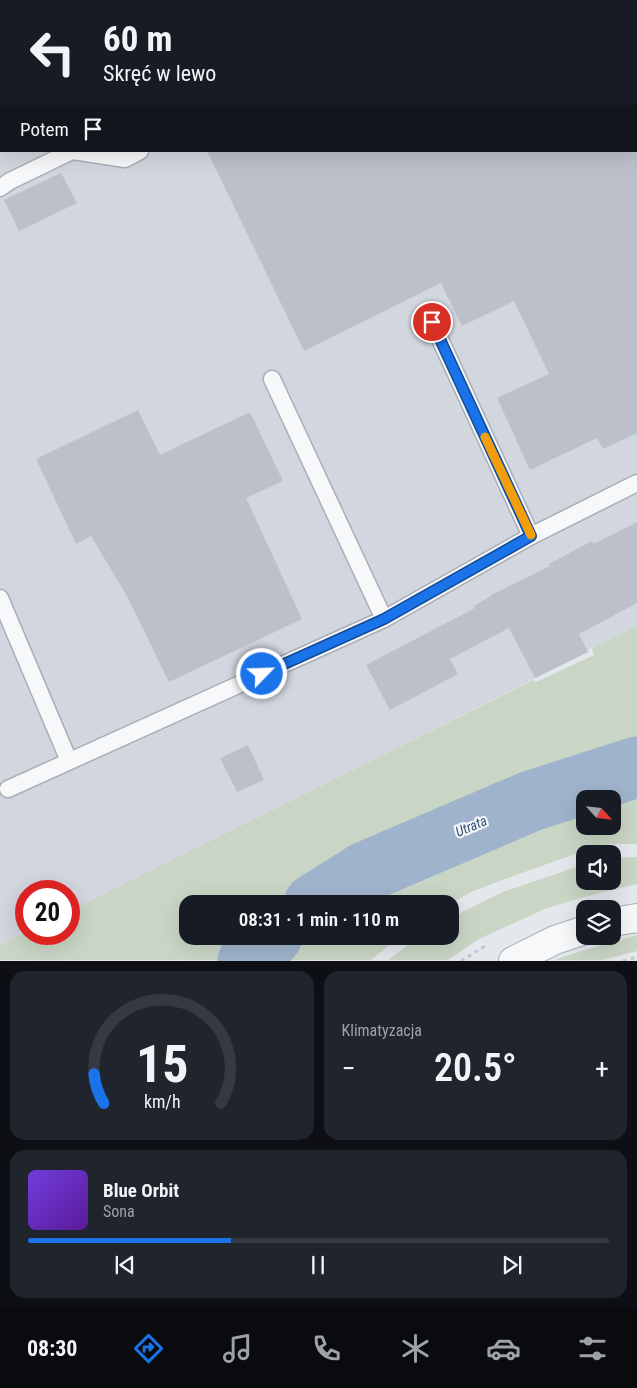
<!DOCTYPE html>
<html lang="pl">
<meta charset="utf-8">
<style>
body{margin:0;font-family:"Roboto Condensed",sans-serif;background:#20242c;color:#f1f3f6;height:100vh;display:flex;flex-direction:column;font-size:19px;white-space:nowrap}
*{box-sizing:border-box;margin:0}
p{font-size:16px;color:#9ea1a6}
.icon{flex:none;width:28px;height:28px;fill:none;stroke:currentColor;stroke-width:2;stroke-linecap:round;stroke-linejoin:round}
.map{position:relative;height:961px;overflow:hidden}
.panel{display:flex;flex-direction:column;gap:10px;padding:10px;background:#0d0f14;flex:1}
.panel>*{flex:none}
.banner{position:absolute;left:0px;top:0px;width:638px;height:152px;box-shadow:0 5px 20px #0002;background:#171b24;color:#f1f3f6;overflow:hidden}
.needle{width:32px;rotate:117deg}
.fabs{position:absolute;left:576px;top:790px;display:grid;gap:10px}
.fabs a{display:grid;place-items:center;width:45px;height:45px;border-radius:10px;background:#171b24;box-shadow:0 5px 20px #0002;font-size:25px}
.speed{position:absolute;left:15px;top:880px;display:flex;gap:10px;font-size:25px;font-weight:700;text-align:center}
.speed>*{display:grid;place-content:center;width:65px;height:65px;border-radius:50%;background:#171b24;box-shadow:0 5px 20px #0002;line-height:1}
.speed .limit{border:8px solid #d22;background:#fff;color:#111}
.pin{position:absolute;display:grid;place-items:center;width:42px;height:42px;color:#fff;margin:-21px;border:2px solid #fff;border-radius:50%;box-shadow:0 1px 5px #0007}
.me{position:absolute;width:55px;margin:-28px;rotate:66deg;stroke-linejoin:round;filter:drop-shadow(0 0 4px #0008)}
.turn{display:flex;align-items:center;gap:18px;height:105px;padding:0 20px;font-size:22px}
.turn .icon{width:65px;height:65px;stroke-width:2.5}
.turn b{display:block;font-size:35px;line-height:42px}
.then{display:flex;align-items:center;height:48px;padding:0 20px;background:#0003;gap:10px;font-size:19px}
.big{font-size:38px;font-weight:600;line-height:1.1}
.panel .widget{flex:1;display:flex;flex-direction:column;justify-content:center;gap:8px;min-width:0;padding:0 18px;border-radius:15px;background:#20242c}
.panel .dial{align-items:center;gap:0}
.dial svg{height:130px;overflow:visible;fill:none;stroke:#363941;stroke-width:7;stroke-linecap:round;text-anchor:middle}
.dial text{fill:#f1f3f6;stroke:none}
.song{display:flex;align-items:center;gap:15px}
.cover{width:60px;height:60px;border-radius:8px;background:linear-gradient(135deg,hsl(260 70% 55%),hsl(270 70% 35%))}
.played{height:5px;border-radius:2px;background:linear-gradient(90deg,#1a73e8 35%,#363941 35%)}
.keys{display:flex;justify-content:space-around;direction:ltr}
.heat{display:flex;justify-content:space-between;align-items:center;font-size:28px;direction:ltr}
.panel .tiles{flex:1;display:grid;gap:10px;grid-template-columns:1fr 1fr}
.widget:last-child{grid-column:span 2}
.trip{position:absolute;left:179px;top:895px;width:280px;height:50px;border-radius:15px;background:#171b24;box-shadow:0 5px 20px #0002;font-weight:600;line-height:50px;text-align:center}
.dock{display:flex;height:80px;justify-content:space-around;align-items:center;background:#090b0e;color:#9ea1a6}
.dock .icon{width:35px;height:35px}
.dock .active{color:#1a73e8}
.dock b{font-size:22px;color:#f1f3f6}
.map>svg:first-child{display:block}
.built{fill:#d2d6de;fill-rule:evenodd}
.green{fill:#c9d6c5;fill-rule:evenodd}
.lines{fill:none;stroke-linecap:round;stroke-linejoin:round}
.river{stroke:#9fb4cc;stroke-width:61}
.building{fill:#bbc0ca}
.service-casing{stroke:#a9aeb7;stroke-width:19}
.minor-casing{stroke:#a9aeb7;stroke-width:30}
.path{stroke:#c2c5cb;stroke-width:3;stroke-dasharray:4 4;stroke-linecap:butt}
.service{stroke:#f7f8fa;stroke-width:16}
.minor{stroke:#f7f8fa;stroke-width:28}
.rail{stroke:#7d8696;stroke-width:4;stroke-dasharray:2.5 5;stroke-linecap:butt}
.route-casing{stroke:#114b97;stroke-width:12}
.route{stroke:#1a73e8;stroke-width:9}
.slow{stroke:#f59e0b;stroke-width:9}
.labels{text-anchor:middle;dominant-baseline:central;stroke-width:4.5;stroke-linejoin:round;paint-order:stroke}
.water-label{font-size:14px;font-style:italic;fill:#34527a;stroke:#f4f6f9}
</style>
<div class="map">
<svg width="637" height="961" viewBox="0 0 637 961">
<rect width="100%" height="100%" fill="#e4e7ec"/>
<path class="built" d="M 0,0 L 637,0 L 637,626 L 589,649 L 588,652 L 69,911 L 69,891 L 26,891 L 26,932 L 0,945 ZM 1,1 L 636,1 L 636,151 L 1,151 Z"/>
<g class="green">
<path d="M 637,626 L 637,753 L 495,799 L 377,850 L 333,876 L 293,904 L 188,904 L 188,936 L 254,936 L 226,960 L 0,960 L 0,945 L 26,932 L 26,934 L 69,934 L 69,911 L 533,680 L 536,682 L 594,655 L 592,648 Z"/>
<path d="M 637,779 L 637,844 L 612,844 L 597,846 L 505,879 L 471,892 L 450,904 L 336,904 C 400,867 469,836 539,811 C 572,799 605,790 637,779 ZM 585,799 L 612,799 L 612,826 L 585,826 Z"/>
<path d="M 637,857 L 637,884 L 602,892 L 547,908 L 479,939 L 448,960 L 388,960 L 420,936 L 450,936 L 450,918 L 503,892 L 585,864 L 585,881 L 612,881 L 613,858 Z"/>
<path d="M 637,935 L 637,951 L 603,960 L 555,960 L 565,956 Z"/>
<path d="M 293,936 L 400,936 L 371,960 L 267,960 Z"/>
</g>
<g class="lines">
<g class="river">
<path d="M 314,904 L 365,872 L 531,801 L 637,767"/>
<path d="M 248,961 L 272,936"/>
</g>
</g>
<g class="building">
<path d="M 207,151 L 637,151 L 637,433 L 603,449 L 597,438 L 530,470 L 497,398 L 549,374 L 514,301 L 462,326 L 441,283 L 304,351 Z"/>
<path d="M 61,173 L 77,203 L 19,231 L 4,200 Z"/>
<path d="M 138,410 L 160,455 L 250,412 L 283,481 L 246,498 L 302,619 L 169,682 L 127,596 L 91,536 L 76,544 L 36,459 Z"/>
<path d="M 637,522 L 637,603 L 579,634 L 588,652 L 535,678 L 509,628 L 450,659 L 458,674 L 390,710 L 366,665 L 475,608 L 474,606 L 491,596 L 491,595 L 550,566 L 549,564 L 592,541 L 593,544 Z"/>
<path d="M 248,745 L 264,780 L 237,792 L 220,758 Z"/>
</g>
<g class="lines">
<g class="service-casing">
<g id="service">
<path d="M 362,1 L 364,0"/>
<path d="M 73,151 L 125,159 L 140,151"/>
<path d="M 0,188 L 10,181 L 72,151"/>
<path d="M 432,322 L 531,536 L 637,483"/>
<path d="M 272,379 L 384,619"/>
<path d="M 0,598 L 69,761"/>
<path d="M 8,789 L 384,619 L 531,536"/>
</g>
</g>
<g class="minor-casing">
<g id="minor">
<path d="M 612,922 L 637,918"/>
<path d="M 513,961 L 555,940 L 585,930"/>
</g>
</g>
<g class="path">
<path d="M 461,961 L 485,946"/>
<path d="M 623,961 L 637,957"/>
</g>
<use href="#service" class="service"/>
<use href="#minor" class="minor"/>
<g class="rail">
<path d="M 222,1 L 224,0"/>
<path d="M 261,1 L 263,0"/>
<path d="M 0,126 L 1,125"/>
<path d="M 0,148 L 1,147"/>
</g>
</g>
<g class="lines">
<g class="route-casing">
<path id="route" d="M 262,674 L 384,619 L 531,536 L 432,322"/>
</g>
<use href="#route" class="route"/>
<path class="slow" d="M 485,437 L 531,535"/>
</g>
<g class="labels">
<g class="water-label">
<text transform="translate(471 826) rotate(-23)">Utrata</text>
</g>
</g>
</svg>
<div class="fabs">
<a><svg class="needle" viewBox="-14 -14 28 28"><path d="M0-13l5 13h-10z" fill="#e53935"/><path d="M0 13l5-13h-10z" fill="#9ea1a6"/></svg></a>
<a><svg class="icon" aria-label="sound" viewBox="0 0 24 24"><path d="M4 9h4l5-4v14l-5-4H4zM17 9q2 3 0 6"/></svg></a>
<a><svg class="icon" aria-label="layers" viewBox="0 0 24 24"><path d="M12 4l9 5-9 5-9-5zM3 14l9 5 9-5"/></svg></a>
</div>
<div class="speed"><div class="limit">20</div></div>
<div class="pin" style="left:432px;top:322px;background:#d93025"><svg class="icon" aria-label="arrive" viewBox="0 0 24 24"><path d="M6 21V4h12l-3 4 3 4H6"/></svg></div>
<svg class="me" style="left:262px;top:674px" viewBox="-20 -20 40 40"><circle r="17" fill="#1a73e8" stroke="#fff" stroke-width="3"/><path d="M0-11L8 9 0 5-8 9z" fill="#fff"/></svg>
<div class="trip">08:31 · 1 min · 110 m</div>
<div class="banner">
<div class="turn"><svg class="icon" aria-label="left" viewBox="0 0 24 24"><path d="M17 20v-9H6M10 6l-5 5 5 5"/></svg><div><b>60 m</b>Skręć w lewo</div></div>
<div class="then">Potem<svg class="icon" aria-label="arrive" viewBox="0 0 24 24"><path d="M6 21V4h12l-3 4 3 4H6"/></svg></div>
</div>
</div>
<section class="panel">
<div class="tiles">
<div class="widget dial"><svg viewBox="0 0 100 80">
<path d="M14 69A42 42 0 1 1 86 69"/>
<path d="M14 69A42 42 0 0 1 8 51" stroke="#1a73e8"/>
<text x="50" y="56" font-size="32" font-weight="700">15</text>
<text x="50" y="72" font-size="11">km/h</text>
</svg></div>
<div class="widget"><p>Klimatyzacja</p>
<div class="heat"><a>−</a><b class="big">20.5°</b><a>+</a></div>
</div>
<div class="widget">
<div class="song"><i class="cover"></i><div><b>Blue Orbit</b><p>Sona</p></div></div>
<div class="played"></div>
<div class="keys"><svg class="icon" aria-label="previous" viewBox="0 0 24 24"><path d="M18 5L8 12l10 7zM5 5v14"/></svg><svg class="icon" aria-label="pause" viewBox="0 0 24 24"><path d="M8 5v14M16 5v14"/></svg><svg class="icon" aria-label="next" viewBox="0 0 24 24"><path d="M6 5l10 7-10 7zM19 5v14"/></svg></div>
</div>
</div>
</section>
<nav class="dock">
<b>08:30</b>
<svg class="icon active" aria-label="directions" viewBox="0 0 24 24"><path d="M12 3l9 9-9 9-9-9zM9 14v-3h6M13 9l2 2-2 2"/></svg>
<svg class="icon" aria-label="music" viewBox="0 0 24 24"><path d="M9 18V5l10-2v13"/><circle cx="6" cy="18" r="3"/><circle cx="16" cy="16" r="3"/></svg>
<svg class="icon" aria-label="phone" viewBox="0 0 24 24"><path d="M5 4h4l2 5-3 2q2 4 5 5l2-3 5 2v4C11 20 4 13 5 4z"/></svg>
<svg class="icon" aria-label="climate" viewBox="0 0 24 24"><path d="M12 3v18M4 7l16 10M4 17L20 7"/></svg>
<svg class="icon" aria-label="car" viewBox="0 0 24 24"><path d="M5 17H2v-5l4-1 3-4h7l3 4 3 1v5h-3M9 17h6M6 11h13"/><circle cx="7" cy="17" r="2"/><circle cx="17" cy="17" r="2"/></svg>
<svg class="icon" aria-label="filters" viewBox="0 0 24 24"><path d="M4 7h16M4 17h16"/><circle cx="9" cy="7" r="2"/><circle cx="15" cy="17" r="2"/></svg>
</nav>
